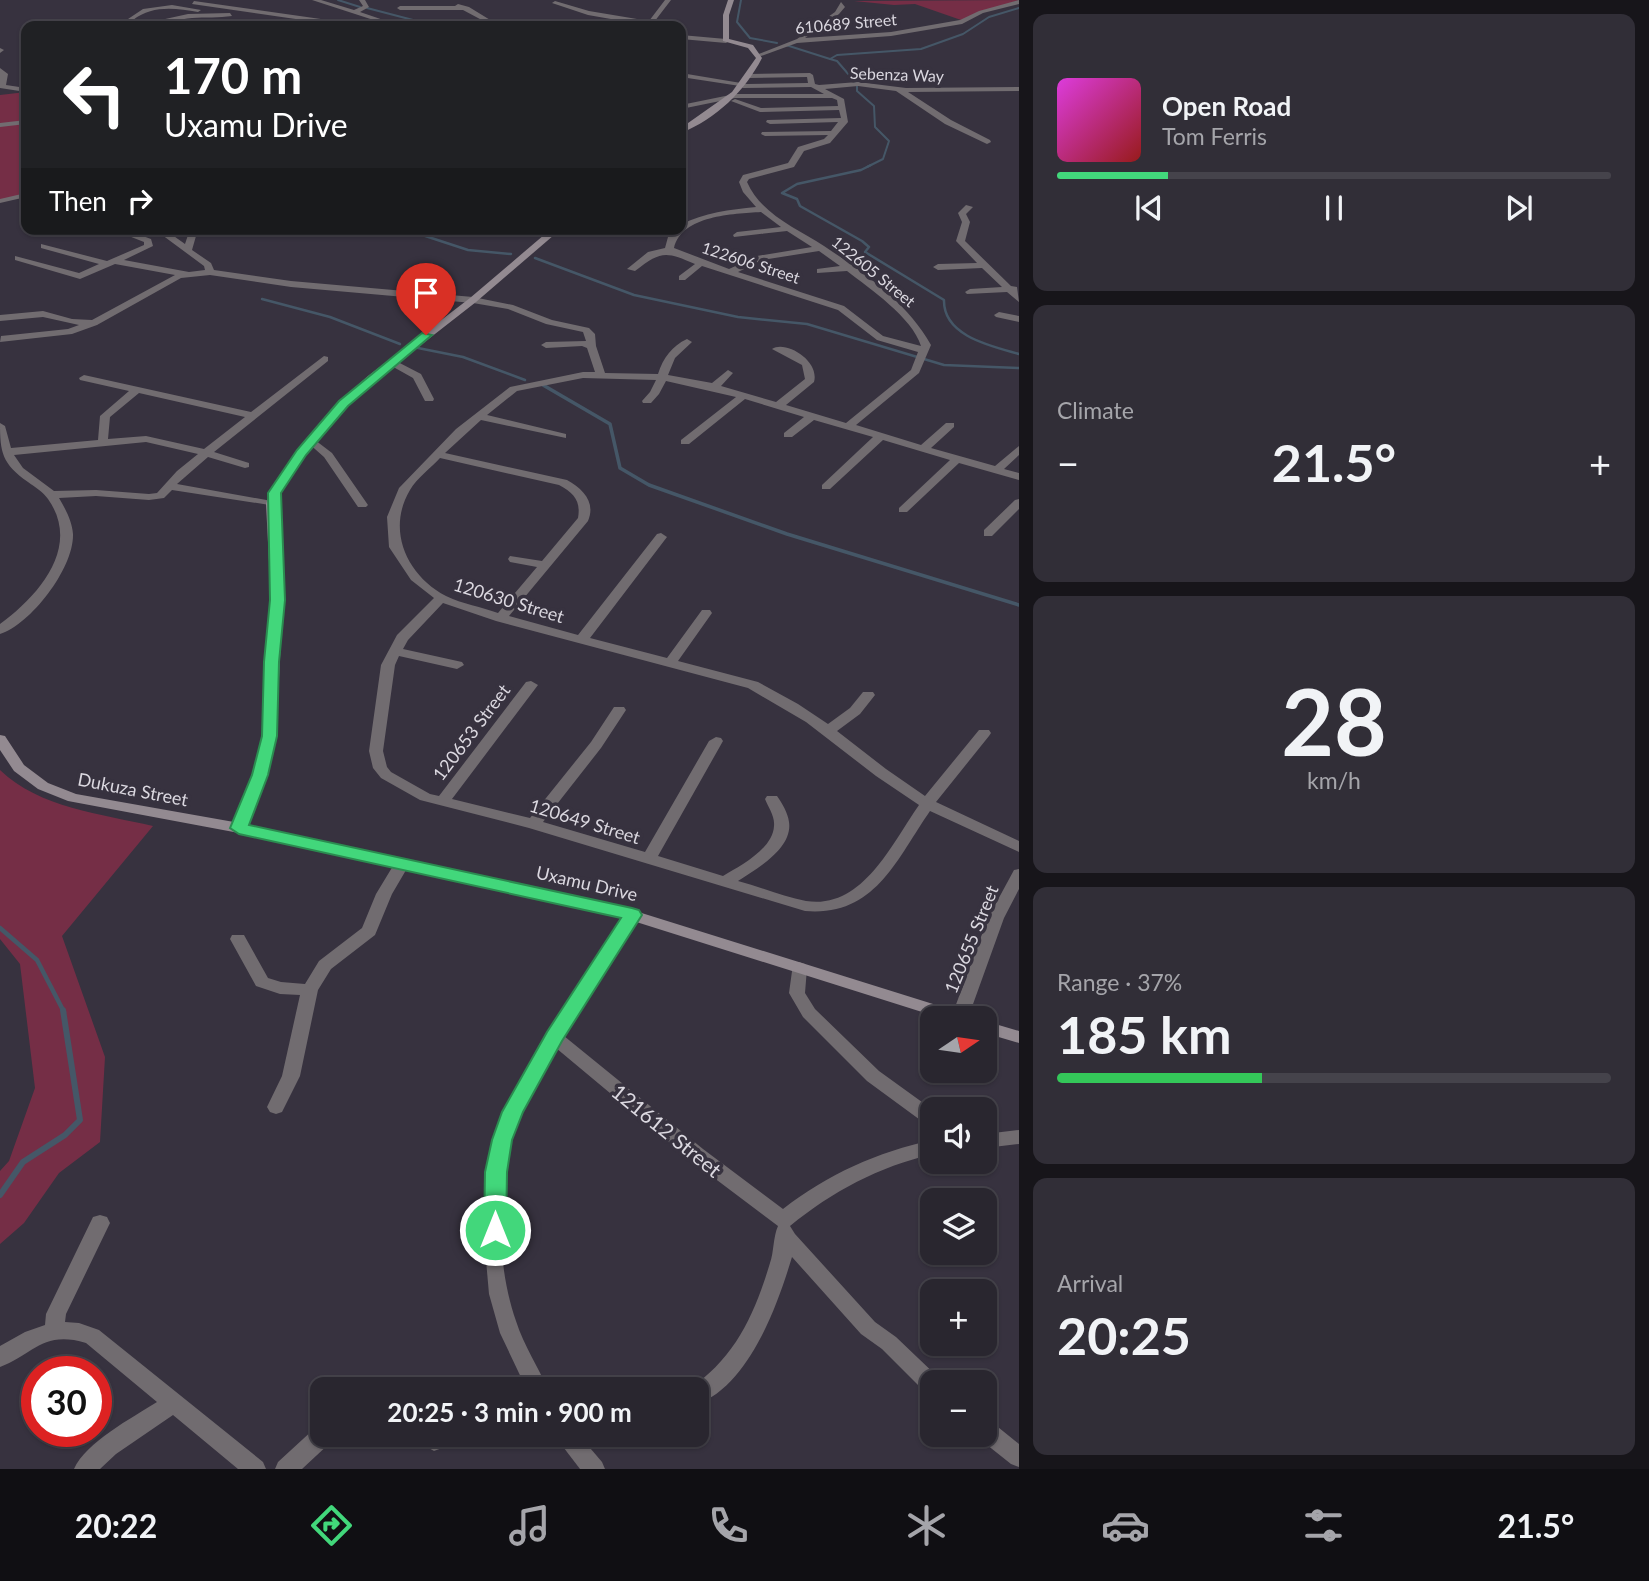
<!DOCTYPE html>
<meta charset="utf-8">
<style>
body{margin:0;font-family:Lato,sans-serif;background:#312e37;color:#f1f3f6;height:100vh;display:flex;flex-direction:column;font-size:26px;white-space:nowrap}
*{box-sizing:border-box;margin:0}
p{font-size:23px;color:#a5a5aa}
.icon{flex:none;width:38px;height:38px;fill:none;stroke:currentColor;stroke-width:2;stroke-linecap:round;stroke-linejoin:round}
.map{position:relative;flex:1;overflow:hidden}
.panel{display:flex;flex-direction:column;gap:14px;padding:14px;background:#17151a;width:630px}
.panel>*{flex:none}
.banner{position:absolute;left:21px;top:21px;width:665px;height:214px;border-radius:14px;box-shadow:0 2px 5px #0004,0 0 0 2px #45434b;background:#202124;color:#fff;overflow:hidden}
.needle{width:46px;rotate:77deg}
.tools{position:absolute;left:920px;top:1006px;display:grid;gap:14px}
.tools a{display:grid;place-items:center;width:77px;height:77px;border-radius:14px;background:#29262f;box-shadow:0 2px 5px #0004,0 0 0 2px #45434b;font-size:35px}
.speed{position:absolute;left:21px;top:1356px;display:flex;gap:14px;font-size:35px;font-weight:700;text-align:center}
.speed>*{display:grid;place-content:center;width:91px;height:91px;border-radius:50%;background:#29262f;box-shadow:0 2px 5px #0004,0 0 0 2px #45434b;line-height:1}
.speed .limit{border:10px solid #d22;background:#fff;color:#111}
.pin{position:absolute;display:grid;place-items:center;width:60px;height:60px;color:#fff;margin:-72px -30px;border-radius:50% 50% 50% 0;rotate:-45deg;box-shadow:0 0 7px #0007}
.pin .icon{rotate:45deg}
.me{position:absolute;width:77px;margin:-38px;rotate:0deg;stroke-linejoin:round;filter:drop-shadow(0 0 5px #0008)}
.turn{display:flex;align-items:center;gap:24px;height:147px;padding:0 28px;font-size:32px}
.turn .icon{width:91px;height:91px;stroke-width:2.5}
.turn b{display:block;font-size:49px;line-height:60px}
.then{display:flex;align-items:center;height:66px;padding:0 28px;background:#0003;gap:14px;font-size:26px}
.big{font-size:52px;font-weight:700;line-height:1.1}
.panel .tile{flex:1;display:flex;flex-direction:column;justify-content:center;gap:10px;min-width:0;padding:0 24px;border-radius:14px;background:#312e37}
.panel .dial{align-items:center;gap:0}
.dial b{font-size:91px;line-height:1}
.song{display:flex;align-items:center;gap:21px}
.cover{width:84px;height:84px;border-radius:10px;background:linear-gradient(135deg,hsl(300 70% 55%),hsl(0 70% 35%))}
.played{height:7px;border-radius:4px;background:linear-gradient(90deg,#42d77b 20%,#45434b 20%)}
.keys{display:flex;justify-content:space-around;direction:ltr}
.heat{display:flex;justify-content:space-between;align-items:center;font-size:38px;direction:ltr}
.charge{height:10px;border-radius:5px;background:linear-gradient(90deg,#34c759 37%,#45434b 0)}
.trip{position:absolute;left:310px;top:1377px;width:399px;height:70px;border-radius:14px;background:#29262f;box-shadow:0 2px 5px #0004,0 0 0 2px #45434b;font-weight:700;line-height:70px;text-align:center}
.menu{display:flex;height:112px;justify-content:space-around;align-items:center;background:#100f13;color:#a5a5aa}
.menu .icon{width:49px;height:49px}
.menu .selected{color:#42d77b}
.menu b{font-size:32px;color:#f1f3f6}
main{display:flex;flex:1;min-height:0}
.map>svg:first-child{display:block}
.green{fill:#752e46}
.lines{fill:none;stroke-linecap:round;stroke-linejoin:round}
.stream-far4{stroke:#455767;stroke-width:2}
.stream-far3{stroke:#455767;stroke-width:2.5}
.stream-far2{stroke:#455767;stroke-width:3.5}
.stream-far1{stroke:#455767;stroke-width:4.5}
.stream{stroke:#455767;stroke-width:6}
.street{fill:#716c70;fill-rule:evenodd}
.secondary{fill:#938a91;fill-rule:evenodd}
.route{fill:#42d77b;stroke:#2b8c50;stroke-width:2}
.labels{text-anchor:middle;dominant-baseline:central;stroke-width:7;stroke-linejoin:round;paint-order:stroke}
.far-street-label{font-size:16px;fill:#dbd8e0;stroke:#37323f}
.street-label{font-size:18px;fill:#dbd8e0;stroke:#37323f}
.near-street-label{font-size:21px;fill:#dbd8e0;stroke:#37323f}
</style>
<main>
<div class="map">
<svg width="1019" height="1469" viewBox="0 0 1019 1469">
<rect width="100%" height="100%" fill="#37323f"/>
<g class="green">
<path d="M 1019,0 L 961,20 L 915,4 L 894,5 L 854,1 Z"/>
<path d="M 26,92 L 26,198 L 0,200 L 0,95 Z"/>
<path d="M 0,770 C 39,808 102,814 153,826 L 62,936 L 105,1057 L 100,1142 L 59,1173 L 24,1223 L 0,1244 L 0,1171 L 9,1161 L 35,1088 L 20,964 L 0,939 Z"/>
</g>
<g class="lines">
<g class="stream-far4">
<path d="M 338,0 L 360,7"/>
<path d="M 741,0 L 737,22 L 750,38 L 777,43"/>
<path d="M 367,8 L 436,26"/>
<path d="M 786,45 L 830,59"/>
<path d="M 856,83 L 837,61 L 830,59 L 837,55 L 921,49 L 963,34 L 989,17 L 1019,8"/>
<path d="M 857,86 L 857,91 L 874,106 L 875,127 L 889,141 L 883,159 L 867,167"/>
</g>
<g class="stream-far3">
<path d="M 871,165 L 861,170 L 797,184 L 782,193 L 797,199 L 800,206 L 862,241 L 869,247 L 865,252 L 944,300 C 943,336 991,346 1019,354"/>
<path d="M 404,229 L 468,250 L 511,254"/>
<path d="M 535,258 L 634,295 L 738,317 L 807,324 L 944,365 L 1019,368"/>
<path d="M 262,299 L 330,317 L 400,344"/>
<path d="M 418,348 L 463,357 L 525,380"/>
</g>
<path class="stream-far2" d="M 543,385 L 610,424 L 620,468 L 649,485 L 787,534 L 1019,605"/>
<path class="stream-far1" d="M 0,928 L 37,960 L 64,1012"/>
<path class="stream" d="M 0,1195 L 23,1162 L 65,1135 L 80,1120 L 63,1010"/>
<g class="street">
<path d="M 312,0 L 321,0 L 354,10 L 363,6 L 359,0 L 365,0 L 369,7 L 360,12 L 401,26 L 392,26 Z"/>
<path d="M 665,0 L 671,0 L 651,26 L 588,15 L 552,3 L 555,1 L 589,11 L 649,21 Z"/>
<path d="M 1019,0 L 1019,4 L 983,13 L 962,24 L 891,36 L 797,43 L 761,56 L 756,55 L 797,39 L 835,12 L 841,2 L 845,7 L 839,14 L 805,38 L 891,32 L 960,20 L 979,11 Z"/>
<path d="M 194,1 L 356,24 L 359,26 L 344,26 L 192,4 Z"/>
<path d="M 458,4 L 469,7 L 500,26 L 493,26 L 463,10 L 400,10 L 397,8 L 400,6 L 455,6 Z"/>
<path d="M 172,5 L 201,10 L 198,12 C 175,8 152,5 133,20 L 128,19 L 143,9 Z"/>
<path d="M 230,13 L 232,16 C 219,18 205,17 192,18 C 176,19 162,28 147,23 L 188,14 Z"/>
<path d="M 681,35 L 726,39 L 729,41 L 726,43 L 681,39 Z"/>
<path d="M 0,48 L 4,50 L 0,53 Z"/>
<path d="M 0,68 L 8,74 L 6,85 L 26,88 L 26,92 L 0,88 Z"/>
<path d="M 681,73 L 747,84 L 808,83 L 807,77 L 749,78 L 746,76 L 749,74 L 810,73 L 813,75 L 815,84 L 819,85 L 858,82 L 906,88 L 1019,87 L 1019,91 L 908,92 L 951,120 L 990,140 L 991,142 L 987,144 L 945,124 L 896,91 L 858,86 L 825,89 L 844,99 L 848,122 L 830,143 L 804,151 L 794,167 L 749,179 L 747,182 C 761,214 796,228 824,246 C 863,272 908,303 931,345 L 919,373 L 856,425 L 921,445 L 946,423 L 954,423 L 954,427 L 931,448 L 995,466 L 1019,446 L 1019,455 L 1004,469 L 1019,473 L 1019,480 L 959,463 L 907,512 L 899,512 L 899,508 L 950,460 L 883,440 L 830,489 L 822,489 L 822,485 L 873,437 L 814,420 L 792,437 L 784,437 L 784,433 L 804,417 L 745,399 L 689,444 L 681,444 L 681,440 L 736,397 L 666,381 L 659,394 L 651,403 L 643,403 L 642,401 L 650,392 L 656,380 L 583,378 L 517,391 L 487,415 L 566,434 L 566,438 L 481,420 L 445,453 L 567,480 C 583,489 596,502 588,521 L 509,616 L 578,635 L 657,534 L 661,533 L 667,537 L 590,638 L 667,658 L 702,610 L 710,610 L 712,613 L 678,661 L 758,682 L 798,704 L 828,724 L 850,708 L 863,692 L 873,692 L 875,695 L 860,714 L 837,731 L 886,769 L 925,796 L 979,730 L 989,730 L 991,733 L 989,736 L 936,802 L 1019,841 L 1019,852 L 930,811 C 896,860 875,917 805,911 L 529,828 L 420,800 L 381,778 L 373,768 L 369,751 L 381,665 L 397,635 L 434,598 L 411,580 L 389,547 L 387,517 L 399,488 L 456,429 L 510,387 L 583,372 L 595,372 L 587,348 L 582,346 L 546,348 L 541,345 L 546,342 L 586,341 L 583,332 L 546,324 L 508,309 L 473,303 L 291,287 L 210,275 L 181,278 L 97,325 L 72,334 L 0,342 L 1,336 L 68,329 L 79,325 L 43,317 L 0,321 L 0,315 L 43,311 L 72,319 L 92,320 L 175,275 L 115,264 L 80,279 L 15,260 L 15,256 L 79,273 L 99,264 L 41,248 L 41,244 L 107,261 L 144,245 L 144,242 L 111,229 L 124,229 L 151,239 L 153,246 L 124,260 L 189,272 L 205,270 L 204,266 L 154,229 L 164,229 L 185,244 L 190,229 L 198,229 L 192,250 L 211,263 L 214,270 L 291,281 L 473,297 L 513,305 L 552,320 L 589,328 L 595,334 L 596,346 L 605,373 L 658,374 C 663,358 672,346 687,339 L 692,342 L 675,358 L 668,375 L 712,383 L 728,370 L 733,373 L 721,386 L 776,402 L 805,379 L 802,365 L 772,349 C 786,340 820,361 814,382 L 786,405 L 846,423 L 911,370 L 918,352 L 877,340 L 838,310 L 702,266 L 685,280 L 679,280 L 679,276 L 695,264 C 665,251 661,251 635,271 L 627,269 L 648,252 L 665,248 L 668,237 L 675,229 L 681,229 L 681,225 C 704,212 730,210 756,207 L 743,192 L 739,182 L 743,175 L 788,163 L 798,147 L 824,139 L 828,135 L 765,136 L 761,134 L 762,132 L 831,131 L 838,122 L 770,124 L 766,122 L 767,120 L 841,118 L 839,110 L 760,112 L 731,101 L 735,99 L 761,108 L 838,106 L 837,100 L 832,98 L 735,98 L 681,109 L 681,105 L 735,94 L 824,94 L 811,87 L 743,88 L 740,86 L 681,77 ZM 761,212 L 781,227 L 737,232 L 733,235 L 734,237 L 787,231 L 812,247 L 757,256 L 729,269 L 674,248 C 682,215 733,214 761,212 ZM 819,251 L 840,266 L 817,269 L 817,273 L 847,271 C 870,289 912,317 921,346 L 883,336 L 844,306 L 738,272 L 762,260 ZM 440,458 L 559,485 C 574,493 581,501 578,518 L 542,561 L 510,556 L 508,559 L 510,562 L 537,567 L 498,613 C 482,607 462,604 446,596 C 407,576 386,530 410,490 C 417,478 431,468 440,458 ZM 443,603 L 496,621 L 748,688 L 806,722 L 876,776 L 919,805 C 892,843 863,910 806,901 C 784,897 761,887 738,881 C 757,869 793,848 789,822 C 788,813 782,803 777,796 L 767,796 L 765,799 C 768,807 775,816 774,826 C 773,849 740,866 723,876 L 658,856 L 723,741 L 721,738 L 716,737 L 709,741 L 645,852 L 543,822 L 601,748 L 626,710 L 624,707 L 614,707 L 591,742 L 530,818 L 452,799 L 538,685 L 531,681 L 526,682 L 439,796 L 430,794 L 391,772 L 387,767 L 383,751 L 395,665 L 399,656 L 457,669 L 464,665 L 462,662 L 403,649 L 408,640 Z"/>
<path d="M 26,120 L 26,124 L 0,127 L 0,123 Z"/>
<path d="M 26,193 L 26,197 L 0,203 L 0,199 Z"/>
<path d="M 966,205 L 973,207 L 966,214 L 970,222 L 965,241 L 1011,286 L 1017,287 L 1019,302 L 1007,292 L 967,294 L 965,292 L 970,289 L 1002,287 L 982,268 L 938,270 L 933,267 L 938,264 L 977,263 L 956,241 L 962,222 L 958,213 Z"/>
<path d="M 999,312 L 1019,316 L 1019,322 L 996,317 L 994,315 Z"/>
<path d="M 324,356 L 328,357 L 328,361 L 214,452 L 249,463 L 249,467 L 245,468 L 208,457 L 177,484 L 272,501 L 278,504 L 276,506 L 172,490 L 164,498 L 149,500 L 96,496 L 59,498 C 66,510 72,521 73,534 C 74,568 31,624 0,634 L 0,624 C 38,596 82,547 48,499 C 43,492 35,487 28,482 C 2,464 0,452 0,423 L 5,426 L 11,448 L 98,440 L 100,416 L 129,391 L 80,380 L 79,378 L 84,375 L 251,412 ZM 139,393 L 245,417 L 204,449 L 146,436 L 108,439 L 110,417 ZM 146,442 L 198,454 L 177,471 L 157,493 L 149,494 L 96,490 L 54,491 L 23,468 L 14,455 Z"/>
<path d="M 392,359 L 421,374 L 434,399 L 433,401 L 425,401 L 413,378 L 388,364 L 388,360 Z"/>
<path d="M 311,437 L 332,453 L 368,505 L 366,507 L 358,507 L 324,457 L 307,442 L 307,438 Z"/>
<path d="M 1019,499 L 1019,509 L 992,536 L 984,536 L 984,530 L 1015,500 Z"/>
<path d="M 401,860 L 406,861 L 409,865 L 392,894 L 375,935 L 331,969 L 318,990 L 300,1076 L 282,1112 L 276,1114 L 270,1112 L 267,1107 L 282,1076 L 300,995 L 280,994 L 256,986 L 230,939 L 232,935 L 244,935 L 268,978 L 281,982 L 305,984 L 319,961 L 362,928 L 376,894 L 396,861 Z"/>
<path d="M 1019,869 L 1019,889 L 1004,918 L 968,1018 L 951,1018 L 988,918 L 1014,870 Z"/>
<path d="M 632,910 L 638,911 L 640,915 L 564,1036 L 703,1149 L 783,1209 C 828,1174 877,1152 933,1140 L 933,1154 C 878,1167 833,1191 790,1226 L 795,1234 L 875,1322 L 896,1337 L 940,1379 L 942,1382 L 933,1382 L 933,1395 L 926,1393 L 882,1349 L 861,1334 L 792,1257 C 777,1307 749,1385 696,1405 L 696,1390 L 688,1390 C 735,1358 754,1316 770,1263 C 774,1252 773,1237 778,1226 L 689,1159 L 556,1048 C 538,1077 520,1107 511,1140 C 496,1196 497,1267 516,1321 C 524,1346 538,1366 548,1390 L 527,1390 L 500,1333 L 489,1294 L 483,1226 L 488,1158 L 498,1123 L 523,1074 L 626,911 Z"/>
<path d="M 799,962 L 805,964 L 807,968 L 805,993 L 815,1009 L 879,1071 L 933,1110 L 933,1127 L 927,1125 L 867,1081 L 803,1017 L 789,993 L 793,964 Z"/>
<path d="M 1019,1130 L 1019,1144 L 985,1148 L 985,1134 Z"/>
<path d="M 100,1215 L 107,1217 L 110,1223 L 66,1314 L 65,1322 L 79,1323 L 99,1330 L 263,1462 L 266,1469 L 238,1469 L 173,1415 L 116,1454 L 100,1469 L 74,1469 C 86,1442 132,1418 157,1402 L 86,1343 C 42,1330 33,1355 0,1367 L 0,1346 L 25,1332 L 45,1325 L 46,1314 L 93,1217 Z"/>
<path d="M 985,1420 L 993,1423 L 1019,1444 L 1019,1467 L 1011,1464 L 977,1437 L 977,1435 L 985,1435 Z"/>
<path d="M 322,1425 L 322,1435 L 334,1435 L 331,1442 L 302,1469 L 275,1469 L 278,1462 L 315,1428 Z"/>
<path d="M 415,1435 L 442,1435 L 445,1441 L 442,1448 L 434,1451 L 418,1442 Z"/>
<path d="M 554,1435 L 579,1435 L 602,1462 L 605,1469 L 580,1469 Z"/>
</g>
<g class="secondary">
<path d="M 728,0 L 734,0 L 729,15 L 729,39 L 753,45 L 762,58 C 745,91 716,119 681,133 L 681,128 L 732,92 L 756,58 L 748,48 L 723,41 L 723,15 Z"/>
<path d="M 551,229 L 561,229 L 476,302 L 376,380 L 347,406 L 315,442 L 283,488 L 278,504 L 283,600 L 276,736 L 267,775 L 248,825 L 632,910 L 965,1014 L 967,1018 L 941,1018 L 630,920 L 239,833 L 68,801 L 38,789 L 14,771 L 0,750 L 0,735 L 5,736 L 24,765 L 48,783 L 76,794 L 234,822 L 253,775 L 262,736 L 271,600 L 266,504 L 271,488 L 307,438 L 339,402 L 368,376 L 470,298 Z"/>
<path d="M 985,1021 L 1019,1031 L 1019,1043 L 985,1033 Z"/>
</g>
</g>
<path class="route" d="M 422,333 L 432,335 L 348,406 L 306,455 L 281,493 L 285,600 L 279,662 L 277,736 L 268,775 L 249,825 L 632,908 L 639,910 L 642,915 L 562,1041 L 523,1112 L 512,1140 L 507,1172 L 506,1230 L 502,1237 L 495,1239 L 487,1237 L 484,1230 L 485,1172 L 492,1140 L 502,1112 L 547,1032 L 621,918 L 239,834 L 230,828 L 252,775 L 262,736 L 264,662 L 270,600 L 268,493 L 297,450 L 339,401 Z"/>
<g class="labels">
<g class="far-street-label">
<text transform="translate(846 23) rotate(-5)">610689 Street</text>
<text transform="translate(897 74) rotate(2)">Sebenza Way</text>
<text transform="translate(751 262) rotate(18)">122606 Street</text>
<text transform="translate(874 271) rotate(39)">122605 Street</text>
</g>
<g class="street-label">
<text transform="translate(509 600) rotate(17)">120630 Street</text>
<text transform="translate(471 732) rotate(-53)">120653 Street</text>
<text transform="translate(133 789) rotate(11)">Dukuza Street</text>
<text transform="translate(585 821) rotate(17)">120649 Street</text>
<text transform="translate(587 883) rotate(13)">Uxamu Drive</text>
<text transform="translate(971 939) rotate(-68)">120655 Street</text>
</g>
<g class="near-street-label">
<text transform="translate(667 1130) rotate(39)">121612 Street</text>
</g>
</g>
</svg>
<div class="tools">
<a><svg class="needle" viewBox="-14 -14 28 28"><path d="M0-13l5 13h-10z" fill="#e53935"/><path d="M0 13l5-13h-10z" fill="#a5a5aa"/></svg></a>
<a><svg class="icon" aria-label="sound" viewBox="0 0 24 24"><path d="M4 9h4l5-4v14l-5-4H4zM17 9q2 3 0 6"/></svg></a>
<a><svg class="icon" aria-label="layers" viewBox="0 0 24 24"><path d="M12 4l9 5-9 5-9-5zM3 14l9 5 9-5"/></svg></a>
<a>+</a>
<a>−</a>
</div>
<div class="speed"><div class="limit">30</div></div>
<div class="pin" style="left:426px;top:335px;background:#d93025"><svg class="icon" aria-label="arrive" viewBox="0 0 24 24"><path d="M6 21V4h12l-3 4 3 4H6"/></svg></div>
<svg class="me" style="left:495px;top:1230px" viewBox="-20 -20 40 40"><circle r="17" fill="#42d77b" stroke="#fff" stroke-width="3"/><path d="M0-11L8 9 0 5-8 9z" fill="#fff"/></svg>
<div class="trip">20:25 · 3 min · 900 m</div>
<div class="banner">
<div class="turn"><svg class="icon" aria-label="left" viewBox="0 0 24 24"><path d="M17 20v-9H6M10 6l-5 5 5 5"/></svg><div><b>170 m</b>Uxamu Drive</div></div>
<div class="then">Then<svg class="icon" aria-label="right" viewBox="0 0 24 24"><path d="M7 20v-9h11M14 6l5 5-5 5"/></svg></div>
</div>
</div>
<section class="panel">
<div class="tile">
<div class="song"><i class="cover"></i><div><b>Open Road</b><p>Tom Ferris</p></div></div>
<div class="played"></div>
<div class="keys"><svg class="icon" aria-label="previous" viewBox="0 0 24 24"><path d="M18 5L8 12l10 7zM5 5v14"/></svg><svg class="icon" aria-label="pause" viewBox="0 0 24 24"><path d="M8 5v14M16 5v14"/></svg><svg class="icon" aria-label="next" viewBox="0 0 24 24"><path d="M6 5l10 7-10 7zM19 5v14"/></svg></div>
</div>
<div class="tile"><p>Climate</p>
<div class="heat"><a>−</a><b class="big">21.5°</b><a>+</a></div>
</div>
<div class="tile dial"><b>28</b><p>km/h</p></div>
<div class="tile"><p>Range · 37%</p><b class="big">185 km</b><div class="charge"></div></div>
<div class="tile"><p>Arrival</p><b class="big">20:25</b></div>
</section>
</main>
<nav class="menu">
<b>20:22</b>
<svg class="icon selected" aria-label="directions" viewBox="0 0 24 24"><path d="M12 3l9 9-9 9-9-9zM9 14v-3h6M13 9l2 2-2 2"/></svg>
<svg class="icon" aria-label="music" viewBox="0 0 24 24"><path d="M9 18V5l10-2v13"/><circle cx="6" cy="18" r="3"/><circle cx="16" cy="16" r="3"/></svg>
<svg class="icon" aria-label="phone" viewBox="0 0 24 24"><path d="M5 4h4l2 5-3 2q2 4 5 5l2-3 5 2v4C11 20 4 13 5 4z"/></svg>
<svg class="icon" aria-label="climate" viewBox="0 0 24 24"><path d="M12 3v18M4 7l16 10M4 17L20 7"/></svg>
<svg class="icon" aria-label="car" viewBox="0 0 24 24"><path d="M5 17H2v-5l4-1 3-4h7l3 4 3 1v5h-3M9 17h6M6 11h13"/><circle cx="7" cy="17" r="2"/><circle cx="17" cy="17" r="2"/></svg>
<svg class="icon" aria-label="filters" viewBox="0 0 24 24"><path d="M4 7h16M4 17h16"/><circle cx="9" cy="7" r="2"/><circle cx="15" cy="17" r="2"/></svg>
<b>21.5°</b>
</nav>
